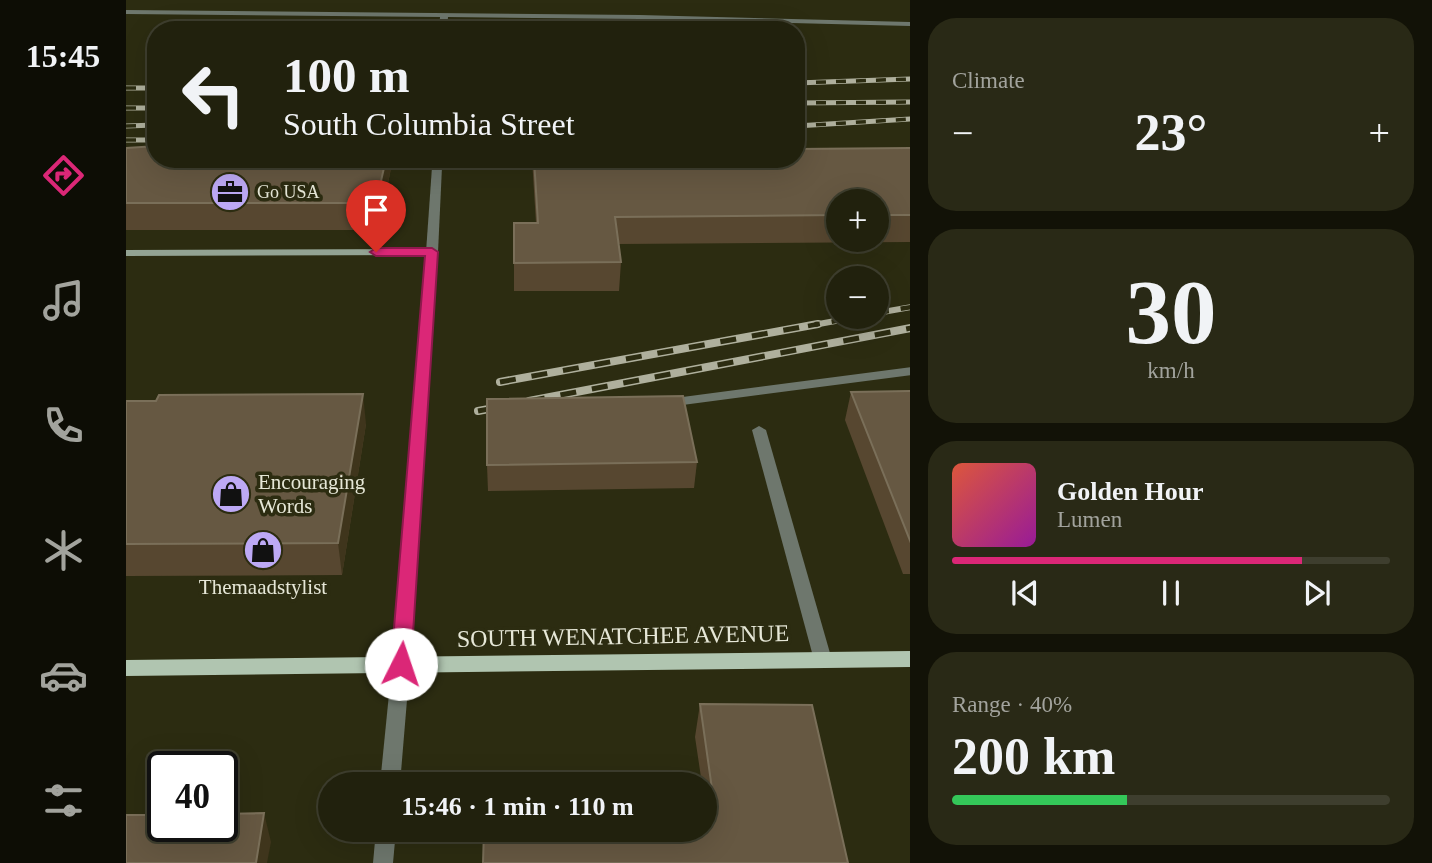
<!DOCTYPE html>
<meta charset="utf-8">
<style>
body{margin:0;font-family:"Times New Roman",serif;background:#292916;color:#f1f3f6;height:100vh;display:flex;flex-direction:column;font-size:26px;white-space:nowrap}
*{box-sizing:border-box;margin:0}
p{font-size:23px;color:#a2a39d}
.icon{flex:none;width:38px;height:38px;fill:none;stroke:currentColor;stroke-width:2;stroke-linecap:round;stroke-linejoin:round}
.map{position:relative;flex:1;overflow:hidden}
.sheet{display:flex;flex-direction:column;gap:18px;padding:18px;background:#121207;width:522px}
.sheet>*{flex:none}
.top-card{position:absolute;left:21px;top:21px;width:658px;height:147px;border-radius:28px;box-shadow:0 7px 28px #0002,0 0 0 2px #3e3e2e;background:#21210d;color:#f1f3f6;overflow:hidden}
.fabs{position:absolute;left:700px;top:189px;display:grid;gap:14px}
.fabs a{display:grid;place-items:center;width:63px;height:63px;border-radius:50%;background:#21210d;box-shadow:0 7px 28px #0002,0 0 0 2px #3e3e2e;font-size:35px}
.speed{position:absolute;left:21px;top:751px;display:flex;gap:14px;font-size:35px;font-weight:700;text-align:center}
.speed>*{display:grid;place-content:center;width:91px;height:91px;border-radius:50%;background:#21210d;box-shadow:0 7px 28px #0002,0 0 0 2px #3e3e2e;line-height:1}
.speed .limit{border:4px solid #111;border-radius:10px;background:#fff;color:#111}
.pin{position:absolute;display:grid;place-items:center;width:60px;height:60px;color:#fff;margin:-72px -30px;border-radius:50% 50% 50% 0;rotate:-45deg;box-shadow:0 0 7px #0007}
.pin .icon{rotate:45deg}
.me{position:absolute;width:77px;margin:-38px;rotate:4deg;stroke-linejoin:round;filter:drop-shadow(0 0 5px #0008)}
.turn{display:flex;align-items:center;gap:24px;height:147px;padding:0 21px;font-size:32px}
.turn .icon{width:91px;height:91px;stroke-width:2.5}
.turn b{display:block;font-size:49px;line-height:60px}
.big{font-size:52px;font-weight:700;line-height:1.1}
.sheet .tile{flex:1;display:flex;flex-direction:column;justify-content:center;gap:10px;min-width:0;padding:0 24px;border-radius:28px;background:#292916}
.sheet .dial{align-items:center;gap:0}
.dial b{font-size:91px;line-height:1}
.song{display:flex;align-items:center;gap:21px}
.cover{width:84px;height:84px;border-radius:10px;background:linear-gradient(135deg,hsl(10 70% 55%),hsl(300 70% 35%))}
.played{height:7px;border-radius:4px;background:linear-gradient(90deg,#db2777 80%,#3e3e2e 80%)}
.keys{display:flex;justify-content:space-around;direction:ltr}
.heat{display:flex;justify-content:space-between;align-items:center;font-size:38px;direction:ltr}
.charge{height:10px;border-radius:5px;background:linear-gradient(90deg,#34c759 40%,#3e3e2e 0)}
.trip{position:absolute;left:192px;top:772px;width:399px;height:70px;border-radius:35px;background:#21210d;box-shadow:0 7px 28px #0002,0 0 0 2px #3e3e2e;font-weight:700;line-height:70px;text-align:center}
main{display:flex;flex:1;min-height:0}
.menu{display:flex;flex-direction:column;width:126px;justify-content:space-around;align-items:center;background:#0d0d05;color:#a2a39d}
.menu .icon{width:49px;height:49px}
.menu .active{color:#db2777}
.menu b{font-size:32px;color:#f1f3f6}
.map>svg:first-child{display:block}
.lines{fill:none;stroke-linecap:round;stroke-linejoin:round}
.lane{fill:#6e776d;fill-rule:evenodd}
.street{fill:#6e776d;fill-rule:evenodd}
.secondary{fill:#93a393;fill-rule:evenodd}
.primary{fill:#b0c5b0;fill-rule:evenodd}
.rail-far2-casing{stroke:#afb09d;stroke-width:5}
.rail-far1-casing{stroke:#afb09d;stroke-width:6}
.rail-casing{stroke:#afb09d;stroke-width:8}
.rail-far2{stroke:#2c2c11;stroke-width:3.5;stroke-dasharray:10;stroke-linecap:butt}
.rail-far1{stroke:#2c2c11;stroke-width:4.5;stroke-dasharray:12;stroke-linecap:butt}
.rail{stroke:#2c2c11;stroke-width:5;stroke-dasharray:16;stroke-linecap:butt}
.wall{fill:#574730;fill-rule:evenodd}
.shaded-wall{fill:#3f351c}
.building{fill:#665842;stroke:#7a6f59;stroke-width:2}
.route{fill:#db2777;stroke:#8e194d;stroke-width:2}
.labels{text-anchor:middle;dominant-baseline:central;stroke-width:7;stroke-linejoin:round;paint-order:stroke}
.far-poi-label{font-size:18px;fill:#e6e7d7;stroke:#2c2c11;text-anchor:start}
.poi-label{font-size:21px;fill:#e6e7d7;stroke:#2c2c11;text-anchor:start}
.near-street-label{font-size:24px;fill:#e6e7d7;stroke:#2c2c11}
</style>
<main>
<nav class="menu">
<b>15:45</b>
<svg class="icon active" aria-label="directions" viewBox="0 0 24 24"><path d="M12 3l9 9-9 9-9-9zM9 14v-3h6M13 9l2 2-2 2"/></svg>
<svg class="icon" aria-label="music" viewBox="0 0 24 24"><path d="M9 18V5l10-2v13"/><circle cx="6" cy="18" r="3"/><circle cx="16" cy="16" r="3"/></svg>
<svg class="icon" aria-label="phone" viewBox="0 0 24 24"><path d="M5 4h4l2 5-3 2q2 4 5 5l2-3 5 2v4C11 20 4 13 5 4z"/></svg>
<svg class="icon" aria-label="climate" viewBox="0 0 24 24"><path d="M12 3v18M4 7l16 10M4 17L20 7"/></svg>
<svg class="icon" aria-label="car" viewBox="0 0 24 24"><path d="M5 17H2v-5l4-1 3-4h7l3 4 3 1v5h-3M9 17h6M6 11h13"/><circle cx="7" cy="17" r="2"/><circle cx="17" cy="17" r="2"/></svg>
<svg class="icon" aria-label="filters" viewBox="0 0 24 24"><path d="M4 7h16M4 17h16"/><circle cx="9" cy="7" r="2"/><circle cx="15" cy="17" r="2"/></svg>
</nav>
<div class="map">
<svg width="785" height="863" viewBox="0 0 785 863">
<rect width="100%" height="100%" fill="#2c2c11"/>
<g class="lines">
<g class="lane">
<path d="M 785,367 L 785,375 L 549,406 L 542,402 L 549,398 Z"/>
<path d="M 633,426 L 640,430 L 706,660 L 703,665 L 697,667 L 691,665 L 688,660 L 626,430 Z"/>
</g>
<g class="street">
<path d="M 0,10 L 514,15 L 785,22 L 785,26 L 514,19 L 322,17 L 321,30 L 313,30 L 314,17 L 0,14 Z"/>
<path d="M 311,164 L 316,167 L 312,252 L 306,255 L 300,252 L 306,167 Z"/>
<path d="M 275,657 L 281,659 L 284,664 L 274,784 L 254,784 L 266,664 L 269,659 Z"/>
<path d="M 250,830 L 270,830 L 267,863 L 247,863 Z"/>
</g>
<path class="secondary" d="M 306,249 L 312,252 L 284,664 L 281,669 L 275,671 L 269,669 L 266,664 L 300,255 L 0,256 L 0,250 Z"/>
<path class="primary" d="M 785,651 L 785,667 L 0,676 L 0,660 Z"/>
<g class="rail-far2-casing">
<g id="rail-far2">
<path d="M 670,83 L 785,79"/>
<path d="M 0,88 L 30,88"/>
<path d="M 670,103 L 785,102"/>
<path d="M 0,108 L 30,108"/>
<path d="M 0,126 L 30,125"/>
<path d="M 670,126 L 785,119"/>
<path d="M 0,140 L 30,140"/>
</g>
</g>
<g class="rail-far1-casing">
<g id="rail-far1">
<path d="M 751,313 L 785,307"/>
<path d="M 682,326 L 731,317"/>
</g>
</g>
<g class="rail-casing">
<g id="rail">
<path d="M 374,382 L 692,324"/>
<path d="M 403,401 L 785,328"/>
<path d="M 352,411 L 379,406"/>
</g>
</g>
<use href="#rail-far2" class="rail-far2"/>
<use href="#rail-far1" class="rail-far1"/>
<use href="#rail" class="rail"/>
</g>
<g class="wall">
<path d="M 0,148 L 30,159 L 264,159 L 265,168 L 253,230 L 0,230 Z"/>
<path d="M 785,148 L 785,242 L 493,244 L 495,262 L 493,291 L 388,291 L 388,223 L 410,223 L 406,159 L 670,159 ZM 712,201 L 751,201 L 751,240 L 712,240 Z"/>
<path d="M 785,391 L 785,574 L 777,574 L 719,420 L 725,392 Z"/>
<path d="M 0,401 L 240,424 L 216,575 L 0,576 Z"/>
<path d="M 571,462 L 568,488 L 362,491 L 361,465 Z"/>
<path d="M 574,704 L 722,863 L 579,830 L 579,784 L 576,784 L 569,737 Z"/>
</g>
<g class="shaded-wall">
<path d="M 260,159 L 264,159 L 265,168 L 253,230 L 250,203 Z"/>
<path d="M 237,394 L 240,424 L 216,575 L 212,543 Z"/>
<path d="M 138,813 L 145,842 L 141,863 L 130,863 Z"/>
</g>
<g class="building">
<path d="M 30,146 L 30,159 L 260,159 L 250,203 L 0,203 L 0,148 Z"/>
<path d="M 785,148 L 785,215 L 751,215 L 751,201 L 712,201 L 712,215 L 489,217 L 495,262 L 388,263 L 388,223 L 412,223 L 408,159 L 670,159 L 670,149 Z"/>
<path d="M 785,391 L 785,543 L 725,392 Z"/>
<path d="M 237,394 L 212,543 L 0,544 L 0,401 L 30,401 L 33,395 Z"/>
<path d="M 557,396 L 571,462 L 361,465 L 361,399 Z"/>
<path d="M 574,704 L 686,705 L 722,863 L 357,863 L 358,830 L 579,830 L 579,803 L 588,803 Z"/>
<path d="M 138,813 L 130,863 L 0,863 L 0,815 L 37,815 L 37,826 L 96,826 L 96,814 Z"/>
</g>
<path class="route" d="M 306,248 L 312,252 L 285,664 L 282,670 L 275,672 L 268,670 L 265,664 L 299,256 L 250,256 L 244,252 L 250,248 Z"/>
<defs>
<g id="office-disc" transform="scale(2.0125)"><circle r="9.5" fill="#bda9f5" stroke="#2c2c11"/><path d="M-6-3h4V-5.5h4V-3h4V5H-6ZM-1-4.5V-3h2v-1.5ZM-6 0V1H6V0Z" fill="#111"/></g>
<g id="shop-disc" transform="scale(2.0125)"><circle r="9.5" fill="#bda9f5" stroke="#2c2c11"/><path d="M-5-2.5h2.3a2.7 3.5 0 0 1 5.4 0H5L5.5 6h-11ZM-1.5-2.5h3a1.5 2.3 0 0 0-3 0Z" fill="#111"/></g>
</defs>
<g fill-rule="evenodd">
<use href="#office-disc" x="104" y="192"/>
<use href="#shop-disc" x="105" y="494"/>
<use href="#shop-disc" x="137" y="550"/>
</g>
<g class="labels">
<g class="far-poi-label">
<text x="131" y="192">Go USA</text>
</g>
<g class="poi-label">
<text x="132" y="482">Encouraging<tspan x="132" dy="24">Words</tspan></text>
<text x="137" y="587" text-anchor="middle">Themaadstylist</text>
</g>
<g class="near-street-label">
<text transform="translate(497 636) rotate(-1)">SOUTH WENATCHEE AVENUE</text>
</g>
</g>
</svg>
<div class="fabs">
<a>+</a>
<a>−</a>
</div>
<div class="speed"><div class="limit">40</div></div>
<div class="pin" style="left:250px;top:252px;background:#d93025"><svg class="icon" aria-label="arrive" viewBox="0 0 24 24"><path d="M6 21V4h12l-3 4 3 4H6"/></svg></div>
<svg class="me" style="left:275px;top:664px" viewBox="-20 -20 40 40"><circle r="19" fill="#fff"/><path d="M0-13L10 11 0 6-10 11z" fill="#db2777"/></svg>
<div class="trip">15:46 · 1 min · 110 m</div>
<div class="top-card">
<div class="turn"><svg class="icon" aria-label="left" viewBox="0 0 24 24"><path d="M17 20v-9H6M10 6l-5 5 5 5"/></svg><div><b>100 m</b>South Columbia Street</div></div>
</div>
</div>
<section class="sheet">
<div class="tile"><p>Climate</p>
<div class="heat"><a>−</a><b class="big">23°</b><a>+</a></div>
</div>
<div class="tile dial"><b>30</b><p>km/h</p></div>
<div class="tile">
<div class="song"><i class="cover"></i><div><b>Golden Hour</b><p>Lumen</p></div></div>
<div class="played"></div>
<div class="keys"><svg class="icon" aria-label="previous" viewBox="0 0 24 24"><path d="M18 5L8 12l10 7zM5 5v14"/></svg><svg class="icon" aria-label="pause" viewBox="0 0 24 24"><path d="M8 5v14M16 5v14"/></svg><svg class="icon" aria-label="next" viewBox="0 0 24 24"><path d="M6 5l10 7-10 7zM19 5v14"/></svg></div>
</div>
<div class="tile"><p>Range · 40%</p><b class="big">200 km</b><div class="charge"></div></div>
</section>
</main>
